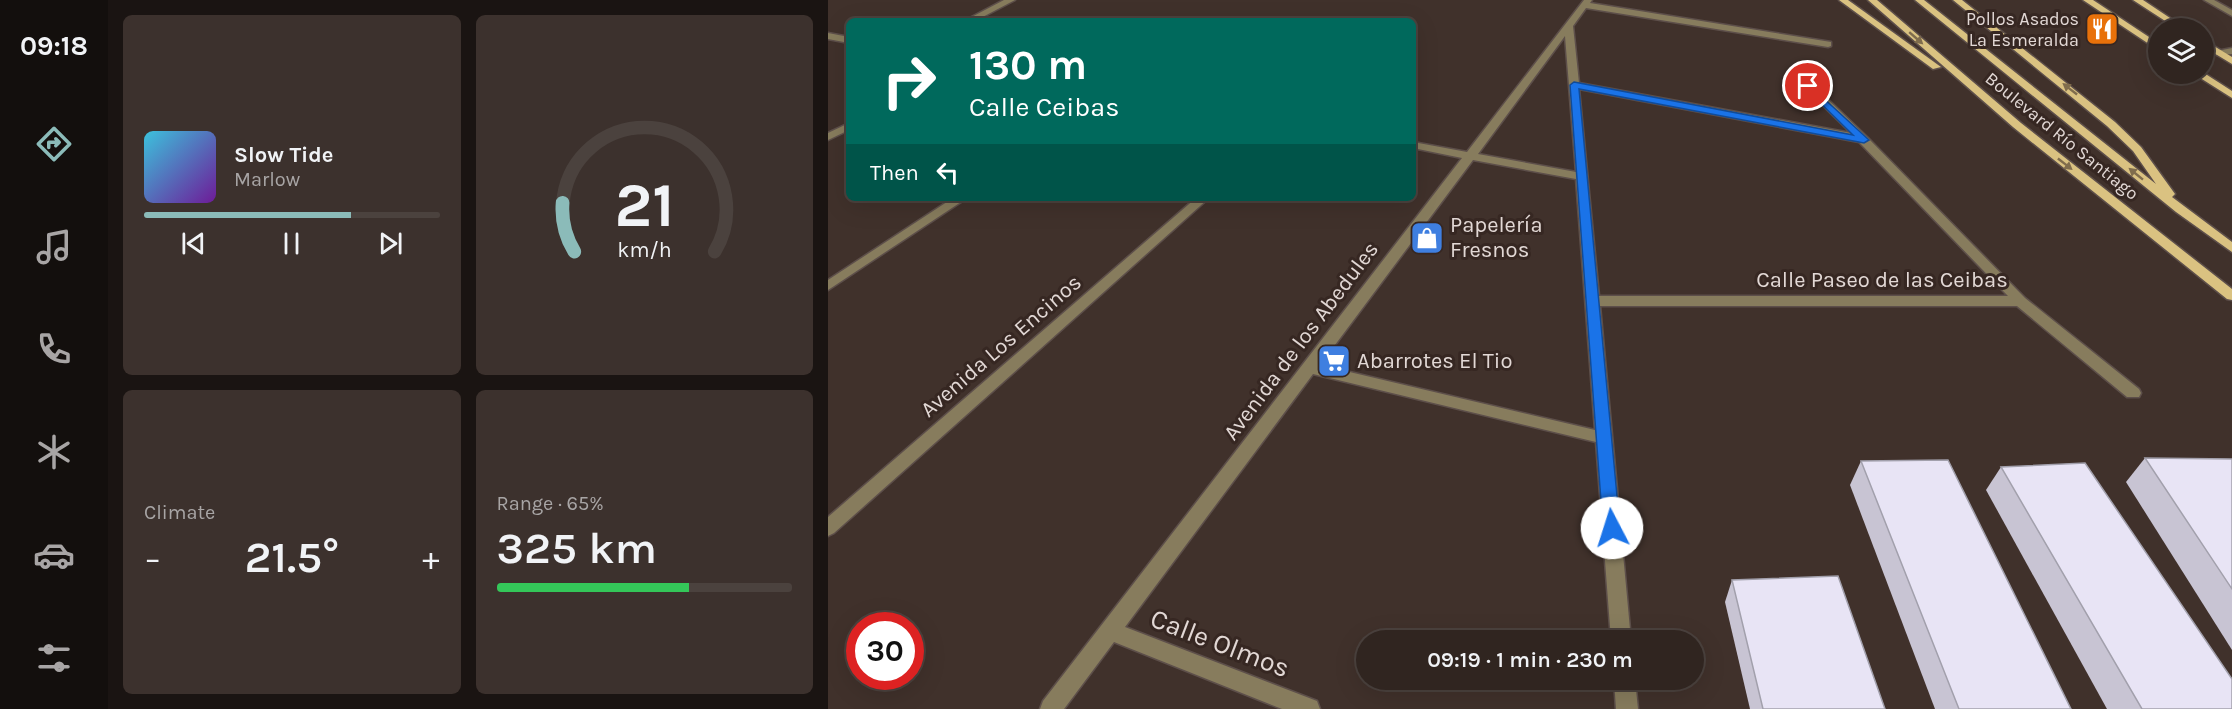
<!DOCTYPE html>
<meta charset="utf-8">
<style>
body{margin:0;font-family:Karla,sans-serif;background:#3c312d;color:#f1f3f6;height:100vh;display:flex;flex-direction:column;font-size:22px;white-space:nowrap}
*{box-sizing:border-box;margin:0}
p{font-size:20px;color:#a8a5a5}
.icon{flex:none;width:33px;height:33px;fill:none;stroke:currentColor;stroke-width:2;stroke-linecap:round;stroke-linejoin:round}
.map{position:relative;flex:1;overflow:hidden}
.side{display:flex;flex-direction:column;gap:15px;padding:15px;background:#1a1412;width:720px}
.side>*{flex:none}
.guide{position:absolute;left:18px;top:18px;width:570px;height:183px;border-radius:9px;box-shadow:0 6px 24px #0002,0 0 0 2px #4b423e;background:#00695c;color:#fff;overflow:hidden}
.fabs{position:absolute;left:1320px;top:18px;display:grid;gap:12px}
.fabs a{display:grid;place-items:center;width:66px;height:66px;border-radius:50%;background:#302520;box-shadow:0 6px 24px #0002,0 0 0 2px #4b423e;font-size:30px}
.speed{position:absolute;left:18px;top:612px;display:flex;gap:12px;font-size:30px;font-weight:700;text-align:center}
.speed>*{display:grid;place-content:center;width:78px;height:78px;border-radius:50%;background:#302520;box-shadow:0 6px 24px #0002,0 0 0 2px #4b423e;line-height:1}
.speed .limit{border:9px solid #d22;background:#fff;color:#111}
.pin{position:absolute;display:grid;place-items:center;width:51px;height:51px;color:#fff;margin:-26px;border:3px solid #fff;border-radius:50%;box-shadow:0 2px 6px #0007}
.me{position:absolute;width:66px;margin:-33px;rotate:355deg;stroke-linejoin:round;filter:drop-shadow(0 0 4px #0008)}
.turn{display:flex;align-items:center;gap:21px;height:126px;padding:0 24px;font-size:27px}
.turn .icon{width:78px;height:78px;stroke-width:2.5}
.turn b{display:block;font-size:42px;line-height:51px}
.then{display:flex;align-items:center;height:57px;padding:0 24px;background:#0003;gap:12px;font-size:22px}
.big{font-size:45px;font-weight:600;line-height:1.1}
.side .widget{flex:1;display:flex;flex-direction:column;justify-content:center;gap:9px;min-width:0;padding:0 21px;border-radius:9px;background:#3c312d}
.side .dial{align-items:center;gap:0}
.dial svg{height:156px;overflow:visible;fill:none;stroke:#4b423e;stroke-width:7;stroke-linecap:round;text-anchor:middle}
.dial text{fill:#f1f3f6;stroke:none}
.song{display:flex;align-items:center;gap:18px}
.cover{width:72px;height:72px;border-radius:9px;background:linear-gradient(135deg,hsl(190 70% 55%),hsl(280 70% 35%))}
.played{height:6px;border-radius:3px;background:linear-gradient(90deg,#8bbbb9 70%,#4b423e 70%)}
.keys{display:flex;justify-content:space-around;direction:ltr}
.heat{display:flex;justify-content:space-between;align-items:center;font-size:33px;direction:ltr}
.charge{height:9px;border-radius:4px;background:linear-gradient(90deg,#34c759 65%,#4b423e 0)}
.side .tiles{flex:1;display:grid;gap:15px;grid-template-columns:repeat(2,1fr)}
.trip{position:absolute;left:528px;top:630px;width:348px;height:60px;border-radius:30px;background:#302520;box-shadow:0 6px 24px #0002,0 0 0 2px #4b423e;font-weight:600;line-height:60px;text-align:center}
main{display:flex;flex:1;min-height:0}
.tabs{display:flex;flex-direction:column;width:108px;justify-content:space-around;align-items:center;background:#130f0d;color:#a8a5a5}
.tabs .icon{width:42px;height:42px}
.tabs .current{color:#8bbbb9}
.tabs b{font-size:27px;color:#f1f3f6}
.map>svg:first-child{display:block}
.lines{fill:none;stroke-linecap:round;stroke-linejoin:round}
.minor-casing{stroke:#5d4f4a;stroke-width:3}
.major-casing{stroke:#5d4f4a;stroke-width:3}
.minor{fill:#877c5d;fill-rule:evenodd}
.major{fill:#dac281;fill-rule:evenodd}
.wall{fill:#c8c4d3}
.building{fill:#e8e4f5;stroke:#a2a0ac;stroke-width:1.5}
.oneway{fill:#806d4d}
.route{fill:#1a73e8;stroke:#114b97;stroke-width:1.5}
.labels{text-anchor:middle;dominant-baseline:central;stroke-width:6;stroke-linejoin:round;paint-order:stroke}
.far-poi-label{font-size:18px;fill:#e2d8d5;stroke:#362722;text-anchor:end}
.far-street-label{font-size:18px;fill:#e2d8d5;stroke:#362722}
.poi-label{font-size:22px;fill:#e2d8d5;stroke:#362722;text-anchor:start}
.street-label{font-size:22px;fill:#e2d8d5;stroke:#362722}
.near-street-label{font-size:27px;fill:#e2d8d5;stroke:#362722}
</style>
<main>
<nav class="tabs">
<b>09:18</b>
<svg class="icon current" aria-label="directions" viewBox="0 0 24 24"><path d="M12 3l9 9-9 9-9-9zM9 14v-3h6M13 9l2 2-2 2"/></svg>
<svg class="icon" aria-label="music" viewBox="0 0 24 24"><path d="M9 18V5l10-2v13"/><circle cx="6" cy="18" r="3"/><circle cx="16" cy="16" r="3"/></svg>
<svg class="icon" aria-label="phone" viewBox="0 0 24 24"><path d="M5 4h4l2 5-3 2q2 4 5 5l2-3 5 2v4C11 20 4 13 5 4z"/></svg>
<svg class="icon" aria-label="climate" viewBox="0 0 24 24"><path d="M12 3v18M4 7l16 10M4 17L20 7"/></svg>
<svg class="icon" aria-label="car" viewBox="0 0 24 24"><path d="M5 17H2v-5l4-1 3-4h7l3 4 3 1v5h-3M9 17h6M6 11h13"/><circle cx="7" cy="17" r="2"/><circle cx="17" cy="17" r="2"/></svg>
<svg class="icon" aria-label="filters" viewBox="0 0 24 24"><path d="M4 7h16M4 17h16"/><circle cx="9" cy="7" r="2"/><circle cx="15" cy="17" r="2"/></svg>
</nav>
<section class="side">
<div class="tiles">
<div class="widget">
<div class="song"><i class="cover"></i><div><b>Slow Tide</b><p>Marlow</p></div></div>
<div class="played"></div>
<div class="keys"><svg class="icon" aria-label="previous" viewBox="0 0 24 24"><path d="M18 5L8 12l10 7zM5 5v14"/></svg><svg class="icon" aria-label="pause" viewBox="0 0 24 24"><path d="M8 5v14M16 5v14"/></svg><svg class="icon" aria-label="next" viewBox="0 0 24 24"><path d="M6 5l10 7-10 7zM19 5v14"/></svg></div>
</div>
<div class="widget dial"><svg viewBox="0 0 100 80">
<path d="M14 69A42 42 0 1 1 86 69"/>
<path d="M14 69A42 42 0 0 1 8 44" stroke="#8bbbb9"/>
<text x="50" y="56" font-size="32" font-weight="700">21</text>
<text x="50" y="72" font-size="11">km/h</text>
</svg></div>
<div class="widget"><p>Climate</p>
<div class="heat"><a>−</a><b class="big">21.5°</b><a>+</a></div>
</div>
<div class="widget"><p>Range · 65%</p><b class="big">325 km</b><div class="charge"></div></div>
</div>
</section>
<div class="map">
<svg width="1404" height="709" viewBox="0 0 1404 709">
<rect width="100%" height="100%" fill="#40312b"/>
<g class="lines">
<g class="minor-casing">
<g id="minor">
<path d="M 176,0 L 187,0 L 147,21 L 136,21 Z"/>
<path d="M 756,0 L 764,0 L 762,3 L 1003,42 L 1003,46 L 1000,47 L 758,8 L 745,26 L 751,83 L 1023,133 L 975,86 L 984,84 L 1040,138 L 1197,298 L 1311,389 L 1313,393 L 1311,397 L 1299,397 L 1189,306 L 772,306 L 803,640 L 783,640 L 768,442 L 485,374 L 297,627 L 489,701 L 492,709 L 454,709 L 286,642 L 236,709 L 212,709 L 215,701 L 634,158 L 585,148 L 585,142 L 639,152 ZM 737,36 L 748,172 L 650,154 ZM 751,89 L 1031,142 L 1180,296 L 771,296 ZM 645,160 L 748,179 L 767,430 L 492,365 Z"/>
<path d="M 1376,0 L 1386,0 L 1404,10 L 1404,16 Z"/>
<path d="M 0,33 L 21,37 L 21,43 L 0,39 Z"/>
<path d="M 1404,48 L 1404,54 L 1389,55 L 1384,52 Z"/>
<path d="M 21,123 L 21,130 L 0,140 L 0,133 Z"/>
<path d="M 125,198 L 139,198 L 0,290 L 0,280 Z"/>
<path d="M 368,198 L 381,198 L 6,533 L 0,536 L 0,517 Z"/>
<path d="M 786,680 L 807,680 L 810,709 L 788,709 Z"/>
</g>
</g>
<g class="major-casing">
<g id="major">
<path d="M 1011,0 L 1020,0 L 1113,67 L 1105,69 Z"/>
<path d="M 1040,0 L 1049,0 L 1193,123 L 1404,289 L 1404,300 L 1399,299 L 1185,127 Z"/>
<path d="M 1087,0 L 1096,0 L 1328,184 L 1305,151 L 1279,126 L 1125,0 L 1134,0 L 1287,122 L 1313,147 L 1347,194 L 1344,197 L 1404,242 L 1404,252 L 1348,212 Z"/>
<path d="M 1255,0 L 1265,0 L 1330,43 L 1330,50 Z"/>
<path d="M 1305,0 L 1315,0 L 1357,28 L 1348,28 Z"/>
<path d="M 1376,40 L 1404,57 L 1404,64 L 1376,47 Z"/>
<path d="M 1376,73 L 1404,91 L 1404,98 L 1366,74 Z"/>
</g>
</g>
<use href="#minor" class="minor"/>
<use href="#major" class="major"/>
</g>
<g class="wall">
<path d="M 1317,458 L 1404,459 L 1404,650 L 1298,482 Z"/>
<path d="M 1033,461 L 1243,709 L 1107,709 L 1022,485 Z"/>
<path d="M 1173,467 L 1404,709 L 1279,709 L 1158,490 Z"/>
<path d="M 904,580 L 1057,709 L 922,709 L 897,602 Z"/>
</g>
<g class="building">
<path d="M 1317,458 L 1404,459 L 1404,589 Z"/>
<path d="M 1120,460 L 1243,709 L 1131,709 L 1033,461 Z"/>
<path d="M 1257,463 L 1404,679 L 1404,709 L 1314,709 L 1173,467 Z"/>
<path d="M 1010,576 L 1057,709 L 935,709 L 904,580 Z"/>
</g>
<defs><path id="oneway-solid" d="M-6-.8H1V-3.2L6.5 0L1 3.2V.8H-6Z" transform="scale(1.5)"/></defs>
<g class="oneway">
<use href="#oneway-solid" transform="translate(1088 38) rotate(41)"/>
<use href="#oneway-solid" transform="translate(1242 89) rotate(-142)"/>
<use href="#oneway-solid" transform="translate(1237 164) rotate(38)"/>
<use href="#oneway-solid" transform="translate(1308 174) rotate(-141)"/>
</g>
<path class="route" d="M 746,82 L 1025,135 L 977,88 L 977,84 L 980,84 L 1041,140 L 1036,143 L 751,89 L 792,528 L 789,533 L 778,533 L 775,528 L 742,85 Z"/>
<defs>
<g id="restaurant-square" transform="scale(1.725)"><rect x="-9" y="-9" width="18" height="18" rx="4" fill="#e8710a" stroke="#362722"/><path d="M-5-6h1v4h1v-4h1v4h1v-4h1v5L-1.5 .5V6h-2V.5L-5-1ZM5-6V6H3V1.5H1.5Q1.5-4 5-6Z" fill="#fff"/></g>
<g id="shop-square" transform="scale(1.725)"><rect x="-9" y="-9" width="18" height="18" rx="4" fill="#3f7fe0" stroke="#362722"/><path d="M-5-2.5h2.3a2.7 3.5 0 0 1 5.4 0H5L5.5 6h-11ZM-1.5-2.5h3a1.5 2.3 0 0 0-3 0Z" fill="#fff"/></g>
<g id="supermarket-square" transform="scale(1.725)"><rect x="-9" y="-9" width="18" height="18" rx="4" fill="#3f7fe0" stroke="#362722"/><path d="M-6-5.5h2.5l.6 2H6L4.5 2H-2.5L-4.4-4H-6ZM-1.5 3.2a1.3 1.3 0 1 0 .1 0ZM3 3.2a1.3 1.3 0 1 0 .1 0Z" fill="#fff"/></g>
</defs>
<g fill-rule="evenodd">
<use href="#restaurant-square" x="1274" y="29"/>
<use href="#shop-square" x="599" y="238"/>
<use href="#supermarket-square" x="506" y="361"/>
</g>
<g class="labels">
<g class="far-poi-label">
<text x="1251" y="19">Pollos Asados<tspan x="1251" dy="21">La Esmeralda</tspan></text>
</g>
<g class="far-street-label">
<text transform="translate(1234 136) rotate(39)">Boulevard Río Santiago</text>
</g>
<g class="poi-label">
<text x="622" y="225">Papelería<tspan x="622" dy="25">Fresnos</tspan></text>
<text x="529" y="361">Abarrotes El Tio</text>
</g>
<g class="street-label">
<text x="1054" y="280">Calle Paseo de las Ceibas</text>
<text transform="translate(473 341) rotate(-53)">Avenida de los Abedules</text>
<text transform="translate(173 346) rotate(-41)">Avenida Los Encinos</text>
</g>
<g class="near-street-label">
<text transform="translate(392 643) rotate(21)">Calle Olmos</text>
</g>
</g>
</svg>
<div class="fabs">
<a><svg class="icon" aria-label="layers" viewBox="0 0 24 24"><path d="M12 4l9 5-9 5-9-5zM3 14l9 5 9-5"/></svg></a>
</div>
<div class="speed"><div class="limit">30</div></div>
<div class="pin" style="left:980px;top:86px;background:#d93025"><svg class="icon" aria-label="arrive" viewBox="0 0 24 24"><path d="M6 21V4h12l-3 4 3 4H6"/></svg></div>
<svg class="me" style="left:784px;top:528px" viewBox="-20 -20 40 40"><circle r="19" fill="#fff"/><path d="M0-13L10 11 0 6-10 11z" fill="#1a73e8"/></svg>
<div class="trip">09:19 · 1 min · 230 m</div>
<div class="guide">
<div class="turn"><svg class="icon" aria-label="right" viewBox="0 0 24 24"><path d="M7 20v-9h11M14 6l5 5-5 5"/></svg><div><b>130 m</b>Calle Ceibas</div></div>
<div class="then">Then<svg class="icon" aria-label="left" viewBox="0 0 24 24"><path d="M17 20v-9H6M10 6l-5 5 5 5"/></svg></div>
</div>
</div>
</main>
